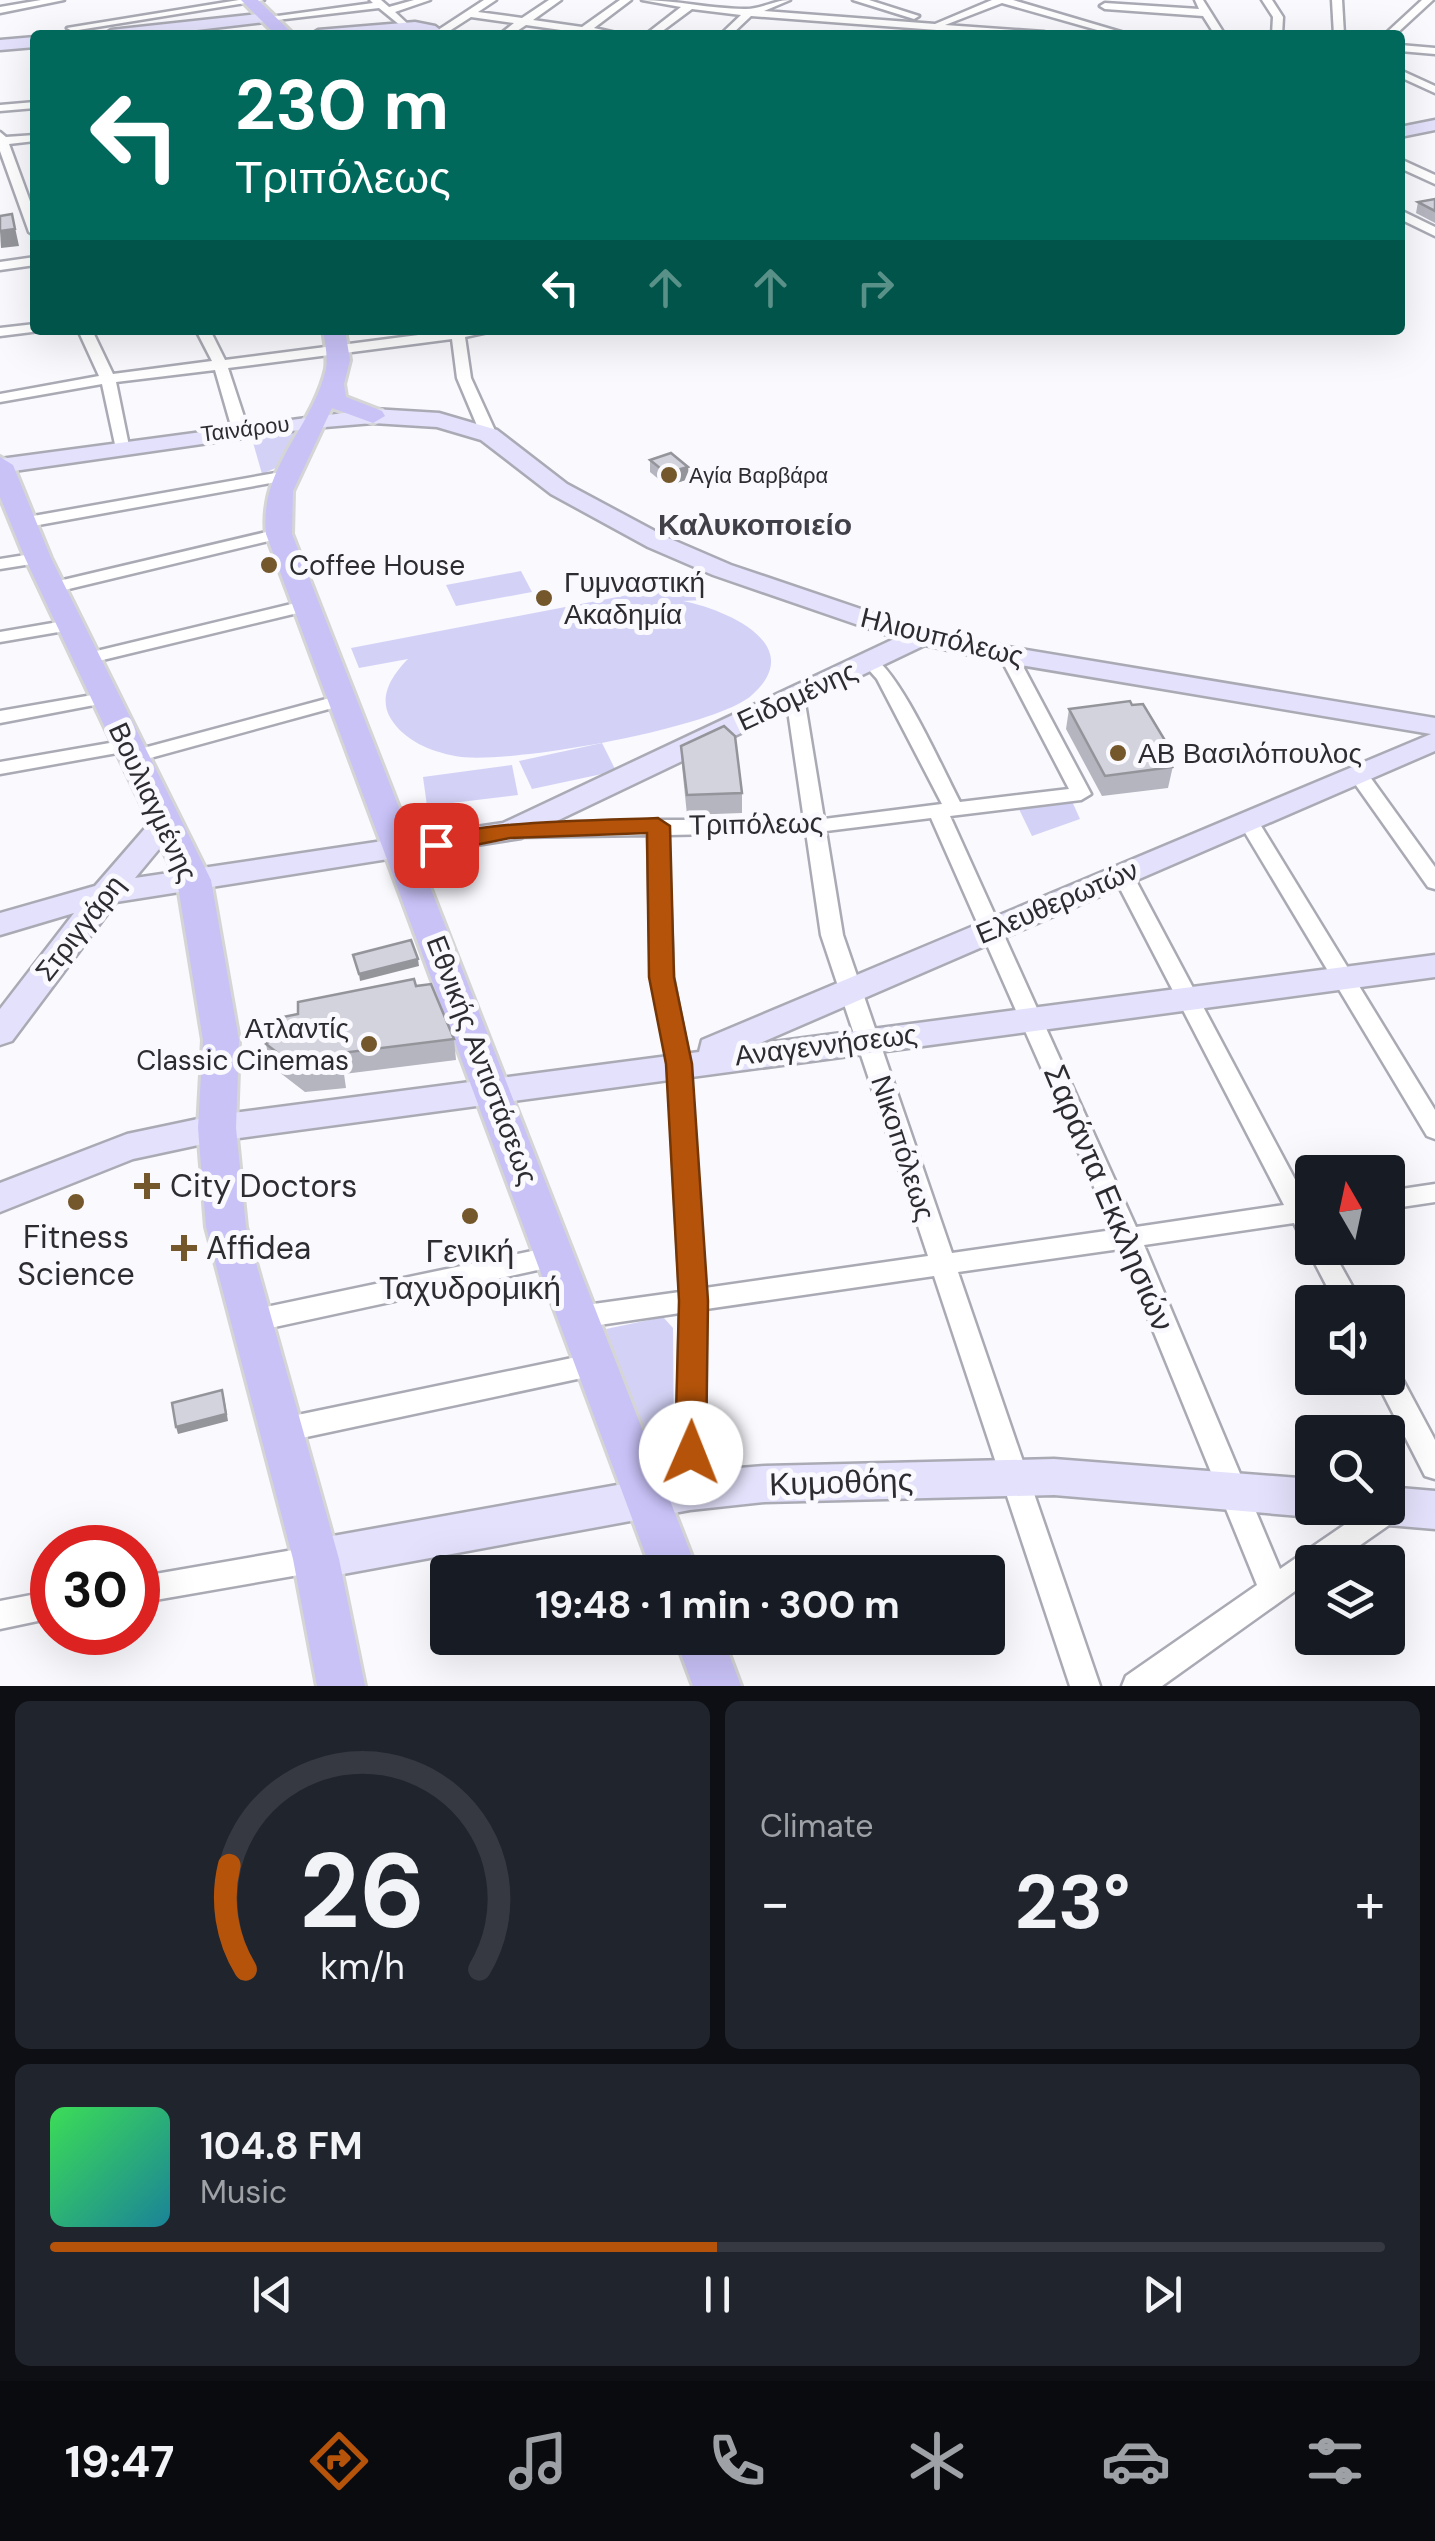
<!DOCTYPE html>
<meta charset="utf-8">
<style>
body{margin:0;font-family:"DM Sans",sans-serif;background:#20242c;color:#f1f3f6;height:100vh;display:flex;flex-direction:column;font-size:38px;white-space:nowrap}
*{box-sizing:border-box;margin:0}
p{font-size:32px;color:#9ea1a6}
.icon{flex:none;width:55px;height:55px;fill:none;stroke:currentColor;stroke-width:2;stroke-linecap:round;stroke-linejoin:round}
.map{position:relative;height:1686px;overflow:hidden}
.drawer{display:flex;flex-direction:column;gap:15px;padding:15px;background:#0d0f14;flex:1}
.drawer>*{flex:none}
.banner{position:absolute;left:30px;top:30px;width:1375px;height:305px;border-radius:10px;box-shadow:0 10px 40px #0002;background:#00695c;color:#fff;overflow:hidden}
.needle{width:65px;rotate:351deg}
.tools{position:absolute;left:1295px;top:1155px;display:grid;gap:20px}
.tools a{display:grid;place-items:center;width:110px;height:110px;border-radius:10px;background:#171b24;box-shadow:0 10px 40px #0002;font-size:50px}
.speed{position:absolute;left:30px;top:1525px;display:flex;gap:20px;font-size:50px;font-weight:700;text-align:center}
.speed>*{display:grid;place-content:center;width:130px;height:130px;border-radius:50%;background:#171b24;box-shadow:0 10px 40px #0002;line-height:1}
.speed .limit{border:15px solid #d22;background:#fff;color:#111}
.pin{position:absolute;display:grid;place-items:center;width:85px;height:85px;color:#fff;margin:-42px;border-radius:20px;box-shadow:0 5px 15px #0006}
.me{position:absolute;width:110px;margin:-55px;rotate:1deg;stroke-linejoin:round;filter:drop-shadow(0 0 8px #0008)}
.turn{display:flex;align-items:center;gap:35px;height:210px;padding:0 40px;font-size:45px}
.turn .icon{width:130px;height:130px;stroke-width:2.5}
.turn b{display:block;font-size:70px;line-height:85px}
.lanes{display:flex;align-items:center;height:95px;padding:0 40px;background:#0003;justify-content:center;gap:50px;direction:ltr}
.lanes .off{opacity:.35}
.big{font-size:75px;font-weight:700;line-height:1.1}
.drawer .widget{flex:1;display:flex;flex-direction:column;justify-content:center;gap:15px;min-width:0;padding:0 35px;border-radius:15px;background:#20242c}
.drawer .dial{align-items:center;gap:0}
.dial svg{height:260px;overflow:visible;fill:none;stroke:#363941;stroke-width:7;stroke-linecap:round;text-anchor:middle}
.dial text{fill:#f1f3f6;stroke:none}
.song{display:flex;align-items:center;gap:30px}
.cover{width:120px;height:120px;border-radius:15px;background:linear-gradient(135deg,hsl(130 70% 55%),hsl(190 70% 35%))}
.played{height:10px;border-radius:5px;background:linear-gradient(90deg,#b45309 50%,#363941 50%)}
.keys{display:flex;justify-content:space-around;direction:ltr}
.heat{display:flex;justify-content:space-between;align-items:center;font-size:55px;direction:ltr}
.drawer .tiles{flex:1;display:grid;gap:15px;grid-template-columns:1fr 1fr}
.widget:last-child{grid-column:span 2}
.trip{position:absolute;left:430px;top:1555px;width:575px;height:100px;border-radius:10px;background:#171b24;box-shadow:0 10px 40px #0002;font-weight:700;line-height:100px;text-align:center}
.tab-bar{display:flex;height:160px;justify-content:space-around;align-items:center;background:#090b0e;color:#9ea1a6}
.tab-bar .icon{width:70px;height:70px}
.tab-bar .active{color:#b45309}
.tab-bar b{font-size:45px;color:#f1f3f6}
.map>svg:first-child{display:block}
.green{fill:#d3d2f6}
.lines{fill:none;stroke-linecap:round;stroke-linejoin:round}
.street-casing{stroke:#aaaab5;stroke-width:5}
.secondary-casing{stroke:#aaaab5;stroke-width:5}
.primary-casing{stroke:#d5d5d6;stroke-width:6}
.street{fill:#fff;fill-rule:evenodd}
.secondary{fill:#e3e1fb;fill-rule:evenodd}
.primary{fill:#c8c2f7;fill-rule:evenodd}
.wall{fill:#b5b5bf}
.shaded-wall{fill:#94949b}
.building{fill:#d3d3de;stroke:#94949b;stroke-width:2.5}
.route{fill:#b45309;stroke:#753606;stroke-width:2.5}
.poi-dot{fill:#74582b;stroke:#f9f9fe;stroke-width:4}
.labels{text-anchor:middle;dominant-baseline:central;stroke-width:10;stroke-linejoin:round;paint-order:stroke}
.far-street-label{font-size:22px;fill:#2d2d31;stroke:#f9f9fe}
.far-poi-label{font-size:22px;fill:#2d2d31;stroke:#f9f9fe;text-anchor:start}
.poi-label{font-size:28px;fill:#2d2d31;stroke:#f9f9fe;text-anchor:start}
.street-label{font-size:28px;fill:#2d2d31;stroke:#f9f9fe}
.neighbourhood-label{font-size:30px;font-weight:bold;fill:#414049;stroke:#f9f9fe}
.near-poi-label{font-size:32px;fill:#2d2d31;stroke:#f9f9fe;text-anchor:start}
.near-street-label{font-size:32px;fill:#2d2d31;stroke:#f9f9fe}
</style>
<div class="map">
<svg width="1435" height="1686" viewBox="0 0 1435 1686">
<rect width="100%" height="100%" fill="#f9f9fe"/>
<g class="green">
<path d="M 297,427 L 278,467 L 262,474 L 250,432 Z"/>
<path d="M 521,571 L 532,592 L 456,606 L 446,585 Z"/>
<path d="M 685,584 L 704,600 L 683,601 C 724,609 809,644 752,695 C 716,728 504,766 455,756 C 430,751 405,741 391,719 C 377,697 393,674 408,659 L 359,668 L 351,648 Z"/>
<path d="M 602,743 L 616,771 L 532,789 L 519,761 Z"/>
<path d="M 512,765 L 518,795 L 427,806 L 423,777 Z"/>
<path d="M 1071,799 L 1080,819 L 1032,836 L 1017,805 Z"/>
<path d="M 663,1317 L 673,1328 L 674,1453 L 668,1458 L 650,1453 L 606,1329 Z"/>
</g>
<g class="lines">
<g class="street-casing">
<g id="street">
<path d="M 41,0 L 64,0 L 0,13 L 0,7 Z"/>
<path d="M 239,0 L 264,0 L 72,31 L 67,28 Z"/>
<path d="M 370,0 L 381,0 L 389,7 L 414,0 L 430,0 L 395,12 L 411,27 L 406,30 L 379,8 L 268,21 L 263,18 L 373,3 Z"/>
<path d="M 484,0 L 496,0 L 478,12 L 522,18 L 549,0 L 561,0 L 533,20 L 582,27 L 620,0 L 631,0 L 594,28 L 625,35 L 575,35 L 575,32 L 526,25 L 511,35 L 499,35 L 514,23 L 471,17 L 443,35 L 432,34 Z"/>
<path d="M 642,0 C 676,0 710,9 744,9 C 760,10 774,0 790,0 L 764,11 L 935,24 L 992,0 L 1013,0 L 1131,35 L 1115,35 L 1002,3 L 945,25 L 1044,32 L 1049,35 L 1003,35 L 751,16 L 731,35 L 720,35 L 741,15 L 692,9 L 657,35 L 645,35 L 681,7 Z"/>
<path d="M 853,0 L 869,0 L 919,16 L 914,19 Z"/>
<path d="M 1195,0 L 1203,0 L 1225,35 L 1215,35 L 1203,16 L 1105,9 L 1100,6 L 1105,3 L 1199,9 Z"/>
<path d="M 1262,0 L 1272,0 L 1283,17 L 1282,35 L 1272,35 L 1273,17 Z"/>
<path d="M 1332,0 L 1342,0 L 1344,35 L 1334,35 Z"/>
<path d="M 1422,0 L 1433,0 L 1395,35 L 1384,35 Z"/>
<path d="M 1400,45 L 1435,48 L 1435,54 L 1400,51 Z"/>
<path d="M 1400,70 L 1435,86 L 1435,93 L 1400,77 Z"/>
<path d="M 35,102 L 35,108 L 0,111 L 0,105 Z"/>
<path d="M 0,132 L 6,137 L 35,135 L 35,141 L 9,144 L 35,215 L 35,236 L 29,232 L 0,151 Z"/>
<path d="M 1400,159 L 1435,175 L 1435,184 L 1400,168 Z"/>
<path d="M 1400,210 L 1435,227 L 1435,236 L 1400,219 Z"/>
<path d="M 35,257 L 35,265 L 0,270 L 0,262 Z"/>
<path d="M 35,324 L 35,330 L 40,331 L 0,336 L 0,328 Z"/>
<path d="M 78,330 L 92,330 L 113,374 L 212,361 L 196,330 L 210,330 L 225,360 L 457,330 L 497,330 L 465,337 L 471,378 L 497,435 L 489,440 L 481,435 L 457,378 L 452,339 L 228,368 L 248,429 L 240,434 L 232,429 L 215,370 L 116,382 L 129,446 L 121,451 L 116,449 L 102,384 L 0,402 L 0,394 L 99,376 Z"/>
<path d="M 287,471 L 293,473 L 293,479 L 22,528 L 14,523 L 22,518 Z"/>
<path d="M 279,529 L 285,531 L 285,537 L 52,593 L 44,588 L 46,584 Z"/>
<path d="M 38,553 L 44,554 L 44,562 L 0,569 L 0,559 Z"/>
<path d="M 304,601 L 310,602 L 313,606 L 310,610 L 86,664 L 77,659 L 80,655 Z"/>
<path d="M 70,620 L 79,625 L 76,629 L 0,642 L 0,632 Z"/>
<path d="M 1008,650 L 1017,655 L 1091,794 L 1081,800 L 950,816 L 1136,1227 L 1284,1205 L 1113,875 L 1123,868 L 1133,875 L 1307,1202 L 1312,1202 L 1312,1248 L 1331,1248 L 1361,1302 L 1335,1302 L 1307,1248 L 1309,1244 L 1303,1242 L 1294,1223 L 1144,1245 L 1280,1569 L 1369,1508 L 1388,1508 L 1388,1496 L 1402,1498 L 1406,1507 L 1402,1516 L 1336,1562 L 1312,1562 L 1312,1579 L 1162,1686 L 1122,1686 L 1126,1676 L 1257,1585 L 1120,1249 L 958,1272 L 1100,1686 L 1070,1686 L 934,1276 L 706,1309 L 704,1491 L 700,1500 L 690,1503 L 680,1500 L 676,1491 L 680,1313 L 579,1328 L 570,1324 L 566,1317 L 570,1310 L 579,1306 L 680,1292 L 668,1064 L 651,977 L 648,835 L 512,837 L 502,831 L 505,827 L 658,820 L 804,820 L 786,697 L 795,692 L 804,697 L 824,819 L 942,804 L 877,679 L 861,661 L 870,656 C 897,665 944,772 960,802 L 1069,789 L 999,655 ZM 931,818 L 1113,1230 L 952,1253 L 843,935 L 826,831 ZM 806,832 L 821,935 L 928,1256 L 705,1288 L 690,1064 L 673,977 L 668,835 Z"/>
<path d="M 104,693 L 113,698 L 110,702 L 0,723 L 0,711 Z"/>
<path d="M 341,695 L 347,696 L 350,700 L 347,704 L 132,763 L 123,757 L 125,753 Z"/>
<path d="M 127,740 L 136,746 L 134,750 L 0,774 L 0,762 Z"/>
<path d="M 1358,768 L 1365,770 L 1435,867 L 1435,889 L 1428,887 L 1348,774 Z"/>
<path d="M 1248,815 L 1258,821 L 1435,1110 L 1435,1139 L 1427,1136 L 1238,821 Z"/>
<path d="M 1435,1184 L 1435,1202 L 1388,1209 L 1388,1191 Z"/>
<path d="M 556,1246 L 565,1249 L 568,1256 L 565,1263 L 556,1266 L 252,1332 L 243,1329 L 239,1321 L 243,1313 L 252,1310 Z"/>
<path d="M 596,1353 L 605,1356 L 609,1364 L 605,1372 L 596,1375 L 283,1442 L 273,1438 L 269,1430 L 273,1422 L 283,1418 Z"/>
<path d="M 1388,1366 L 1397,1369 L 1435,1440 L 1435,1479 L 1425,1476 L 1375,1378 L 1388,1378 Z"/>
<path d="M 316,1546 L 326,1550 L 330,1559 L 326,1568 L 316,1572 L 138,1603 L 138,1577 Z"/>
<path d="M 52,1591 L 52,1618 L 0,1629 L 0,1601 Z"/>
</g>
</g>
<g class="secondary-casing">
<g id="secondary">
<path d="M 268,13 L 273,15 L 273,21 L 154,35 L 103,35 L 111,30 Z"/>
<path d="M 415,22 L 435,26 L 447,35 L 415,32 L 310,35 L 318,30 Z"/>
<path d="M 35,37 L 35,47 L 0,50 L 0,40 Z"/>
<path d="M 1435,120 L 1435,130 L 1400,137 L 1400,127 Z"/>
<path d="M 373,409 L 439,413 L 497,430 L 567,484 L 666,537 L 731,565 L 914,627 L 1008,647 L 1435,718 L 1435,751 L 758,1044 L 1435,955 L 1435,977 L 217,1141 L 133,1159 L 0,1212 L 0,1183 L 127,1134 L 217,1115 L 699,1052 L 702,1040 L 1431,734 L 1008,663 L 925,645 L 521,838 L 116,902 L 12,1041 L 0,1045 L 0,1009 L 74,913 L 0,935 L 0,913 L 95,886 L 154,818 L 174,818 L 179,825 L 135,878 L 503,823 L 896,638 L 713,575 L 648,547 L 551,494 L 481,440 L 437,427 L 373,423 L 313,428 L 0,473 L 0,459 Z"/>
<path d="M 1054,1459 L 1312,1479 L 1312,1508 L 1328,1508 L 1312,1517 L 1054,1495 L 765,1502 L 690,1510 L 316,1579 L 301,1573 L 295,1559 L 301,1545 L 316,1539 L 690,1472 L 765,1466 Z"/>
<path d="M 1388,1487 L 1435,1491 L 1435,1529 L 1388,1525 L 1373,1519 L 1368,1508 L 1388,1508 Z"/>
</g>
</g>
<g class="primary-casing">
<g id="primary">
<path d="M 241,0 L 258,0 L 294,35 L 276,35 Z"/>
<path d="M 323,330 L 345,330 L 350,360 L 344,384 L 346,397 L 382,411 L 385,416 L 373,423 L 332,408 L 293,491 L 292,534 L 698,1572 L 652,1572 L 266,534 C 259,467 312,429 326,369 C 328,356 325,342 323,330 Z"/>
<path d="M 0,457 L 13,465 L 51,558 L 211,880 L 239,1040 L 236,1128 L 246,1227 L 339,1559 L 365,1686 L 317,1686 L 293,1559 L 206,1227 L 198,1128 L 203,1040 L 177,880 L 25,558 L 0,497 Z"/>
<path d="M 675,1638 L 723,1638 L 741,1686 L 693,1686 Z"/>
</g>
</g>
<use href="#street" class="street"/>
<use href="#secondary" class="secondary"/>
<use href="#primary" class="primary"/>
</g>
<g class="wall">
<path d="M 1435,199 L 1435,223 L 1416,213 L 1418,202 Z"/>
<path d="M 650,460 L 688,467 L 689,479 L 667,486 L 650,472 Z"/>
<path d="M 1069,709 L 1175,757 L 1168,788 L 1102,796 L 1066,729 Z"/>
<path d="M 681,746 L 742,793 L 742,813 L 687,815 L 682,766 Z"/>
<path d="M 416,986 L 454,1039 L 456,1060 L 344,1074 L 346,1088 L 305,1092 L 270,1065 L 266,1044 Z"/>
</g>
<g class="shaded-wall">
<path d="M 12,214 L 19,246 L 1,248 L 0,231 Z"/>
<path d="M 688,467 L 689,479 L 667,486 L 666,473 Z"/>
<path d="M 418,959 L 419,966 L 360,981 L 359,974 Z"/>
<path d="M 224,1397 L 228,1421 L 178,1434 L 176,1427 Z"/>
</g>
<g class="building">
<path d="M 1435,199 L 1435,211 L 1418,202 Z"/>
<path d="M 12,214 L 15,229 L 0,231 L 0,216 Z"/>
<path d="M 671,453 L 688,467 L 666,473 L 650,460 Z"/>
<path d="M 1130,701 L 1132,705 L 1143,704 L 1175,757 L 1166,758 L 1172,767 L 1105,776 L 1069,709 Z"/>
<path d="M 724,726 L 735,736 L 742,793 L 687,795 L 681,746 Z"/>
<path d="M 411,940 L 418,959 L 359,974 L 353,955 Z"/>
<path d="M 414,979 L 416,986 L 431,984 L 454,1039 L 341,1053 L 342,1067 L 301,1071 L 266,1044 L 283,1029 L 283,1017 L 298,1014 L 298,1002 Z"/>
<path d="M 222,1390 L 226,1414 L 176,1427 L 172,1403 Z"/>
</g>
<path class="route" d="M 658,818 L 670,826 L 674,977 L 692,1064 L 708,1301 L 706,1453 L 702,1462 L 691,1466 L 680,1462 L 675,1453 L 679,1301 L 666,1064 L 649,977 L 647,833 L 510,838 L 436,853 L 425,845 C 448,820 617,820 658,818 Z"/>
<g class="poi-dot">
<circle cx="669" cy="475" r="10"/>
<circle cx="269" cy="565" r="10"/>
<circle cx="544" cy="598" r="10"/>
<circle cx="1118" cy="753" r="10"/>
<circle cx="369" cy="1044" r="10"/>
<path d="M142 1171h10v10h10v10h-10v10h-10v-10h-10v-10h10z"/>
<circle cx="76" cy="1202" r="10"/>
<circle cx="470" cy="1216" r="10"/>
<path d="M179 1233h10v10h10v10h-10v10h-10v-10h-10v-10h10z"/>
</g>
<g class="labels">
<g class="far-street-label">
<text transform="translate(245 429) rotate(-7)">Ταινάρου</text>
</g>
<g class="far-poi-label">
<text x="689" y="475">Αγία Βαρβάρα</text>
</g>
<g class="poi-label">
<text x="289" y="565">Coffee House</text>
<text x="564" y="582">Γυμναστική<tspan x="564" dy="32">Ακαδημία</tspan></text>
<text x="1138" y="753">ΑΒ Βασιλόπουλος</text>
<text x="349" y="1028" text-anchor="end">Ατλαντίς<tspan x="349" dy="32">Classic Cinemas</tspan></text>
</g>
<g class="street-label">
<text transform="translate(942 637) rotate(14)">Ηλιουπόλεως</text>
<text transform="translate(797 696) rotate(-25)">Ειδομένης</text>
<text transform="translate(153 802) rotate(65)">Βουλιαγμένης</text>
<text transform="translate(756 824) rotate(-1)">Τριπόλεως</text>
<text transform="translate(1057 902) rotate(-23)">Ελευθερωτών</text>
<text transform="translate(80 928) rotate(-52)">Στριγγάρη</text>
<text transform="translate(826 1045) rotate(-7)">Αναγεννήσεως</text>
<text transform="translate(482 1060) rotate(69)">Εθνικής Αντιστάσεως</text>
<text transform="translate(903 1148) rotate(72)">Νικοπόλεως</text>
</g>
<g class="neighbourhood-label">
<text x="755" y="524">Καλυκοποιείο</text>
</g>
<g class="near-poi-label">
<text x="170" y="1186">City Doctors</text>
<text x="76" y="1237" text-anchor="middle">Fitness<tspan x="76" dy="37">Science</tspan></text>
<text x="206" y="1248">Affidea</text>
<text x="470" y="1251" text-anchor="middle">Γενική<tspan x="470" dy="37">Ταχυδρομική</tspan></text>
</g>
<g class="near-street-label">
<text transform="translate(1109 1198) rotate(67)">Σαράντα Εκκλησιών</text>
<text transform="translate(841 1482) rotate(-2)">Κυμοθόης</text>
</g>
</g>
</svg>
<div class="tools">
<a><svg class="needle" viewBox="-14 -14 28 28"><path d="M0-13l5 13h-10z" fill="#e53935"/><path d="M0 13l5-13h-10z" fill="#9ea1a6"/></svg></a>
<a><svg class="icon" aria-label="sound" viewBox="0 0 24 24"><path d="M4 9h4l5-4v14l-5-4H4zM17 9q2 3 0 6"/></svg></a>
<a><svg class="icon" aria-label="search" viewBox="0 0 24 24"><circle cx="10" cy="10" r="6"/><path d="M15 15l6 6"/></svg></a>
<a><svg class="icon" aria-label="layers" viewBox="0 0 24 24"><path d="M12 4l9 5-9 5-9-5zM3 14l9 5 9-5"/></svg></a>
</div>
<div class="speed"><div class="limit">30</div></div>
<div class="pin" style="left:436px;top:845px;background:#d93025"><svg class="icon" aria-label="arrive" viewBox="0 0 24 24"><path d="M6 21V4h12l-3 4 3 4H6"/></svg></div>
<svg class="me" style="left:691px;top:1453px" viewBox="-20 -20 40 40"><circle r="19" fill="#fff"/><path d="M0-13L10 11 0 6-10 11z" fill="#b45309"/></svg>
<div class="trip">19:48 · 1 min · 300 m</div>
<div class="banner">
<div class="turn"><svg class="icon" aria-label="left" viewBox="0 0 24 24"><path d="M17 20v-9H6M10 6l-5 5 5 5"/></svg><div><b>230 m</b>Τριπόλεως</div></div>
<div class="lanes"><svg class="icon" aria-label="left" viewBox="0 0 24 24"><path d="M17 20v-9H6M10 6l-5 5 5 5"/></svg><svg class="icon off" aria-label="ahead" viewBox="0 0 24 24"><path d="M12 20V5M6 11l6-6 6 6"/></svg><svg class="icon off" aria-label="ahead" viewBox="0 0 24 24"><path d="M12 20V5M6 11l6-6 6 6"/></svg><svg class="icon off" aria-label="right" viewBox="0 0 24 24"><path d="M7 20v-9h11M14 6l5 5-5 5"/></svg></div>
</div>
</div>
<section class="drawer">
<div class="tiles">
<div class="widget dial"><svg viewBox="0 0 100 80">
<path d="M14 69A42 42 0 1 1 86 69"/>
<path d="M14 69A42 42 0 0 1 9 37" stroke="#b45309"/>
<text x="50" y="56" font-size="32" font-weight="700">26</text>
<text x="50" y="72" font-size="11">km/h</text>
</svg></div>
<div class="widget"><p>Climate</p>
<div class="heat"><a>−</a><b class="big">23°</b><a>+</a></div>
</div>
<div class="widget">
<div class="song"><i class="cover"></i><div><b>104.8 FM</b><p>Music</p></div></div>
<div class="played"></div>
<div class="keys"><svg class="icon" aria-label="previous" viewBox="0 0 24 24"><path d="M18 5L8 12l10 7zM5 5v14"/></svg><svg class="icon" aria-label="pause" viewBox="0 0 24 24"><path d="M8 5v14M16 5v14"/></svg><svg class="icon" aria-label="next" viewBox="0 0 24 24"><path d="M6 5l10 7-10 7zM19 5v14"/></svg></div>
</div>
</div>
</section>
<nav class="tab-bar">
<b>19:47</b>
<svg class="icon active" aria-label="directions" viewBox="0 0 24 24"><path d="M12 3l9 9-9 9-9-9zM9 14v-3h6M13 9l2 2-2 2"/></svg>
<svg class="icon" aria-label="music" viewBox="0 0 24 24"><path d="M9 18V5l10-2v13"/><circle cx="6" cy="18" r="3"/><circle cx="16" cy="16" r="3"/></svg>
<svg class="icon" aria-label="phone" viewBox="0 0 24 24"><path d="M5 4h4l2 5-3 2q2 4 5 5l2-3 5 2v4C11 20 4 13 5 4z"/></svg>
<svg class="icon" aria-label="climate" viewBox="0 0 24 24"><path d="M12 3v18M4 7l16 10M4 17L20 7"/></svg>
<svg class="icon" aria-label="car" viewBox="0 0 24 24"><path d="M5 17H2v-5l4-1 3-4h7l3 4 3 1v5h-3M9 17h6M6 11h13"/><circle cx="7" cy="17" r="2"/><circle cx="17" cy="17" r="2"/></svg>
<svg class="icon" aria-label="filters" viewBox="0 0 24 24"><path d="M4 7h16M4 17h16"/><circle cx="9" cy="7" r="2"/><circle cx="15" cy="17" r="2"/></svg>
</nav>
